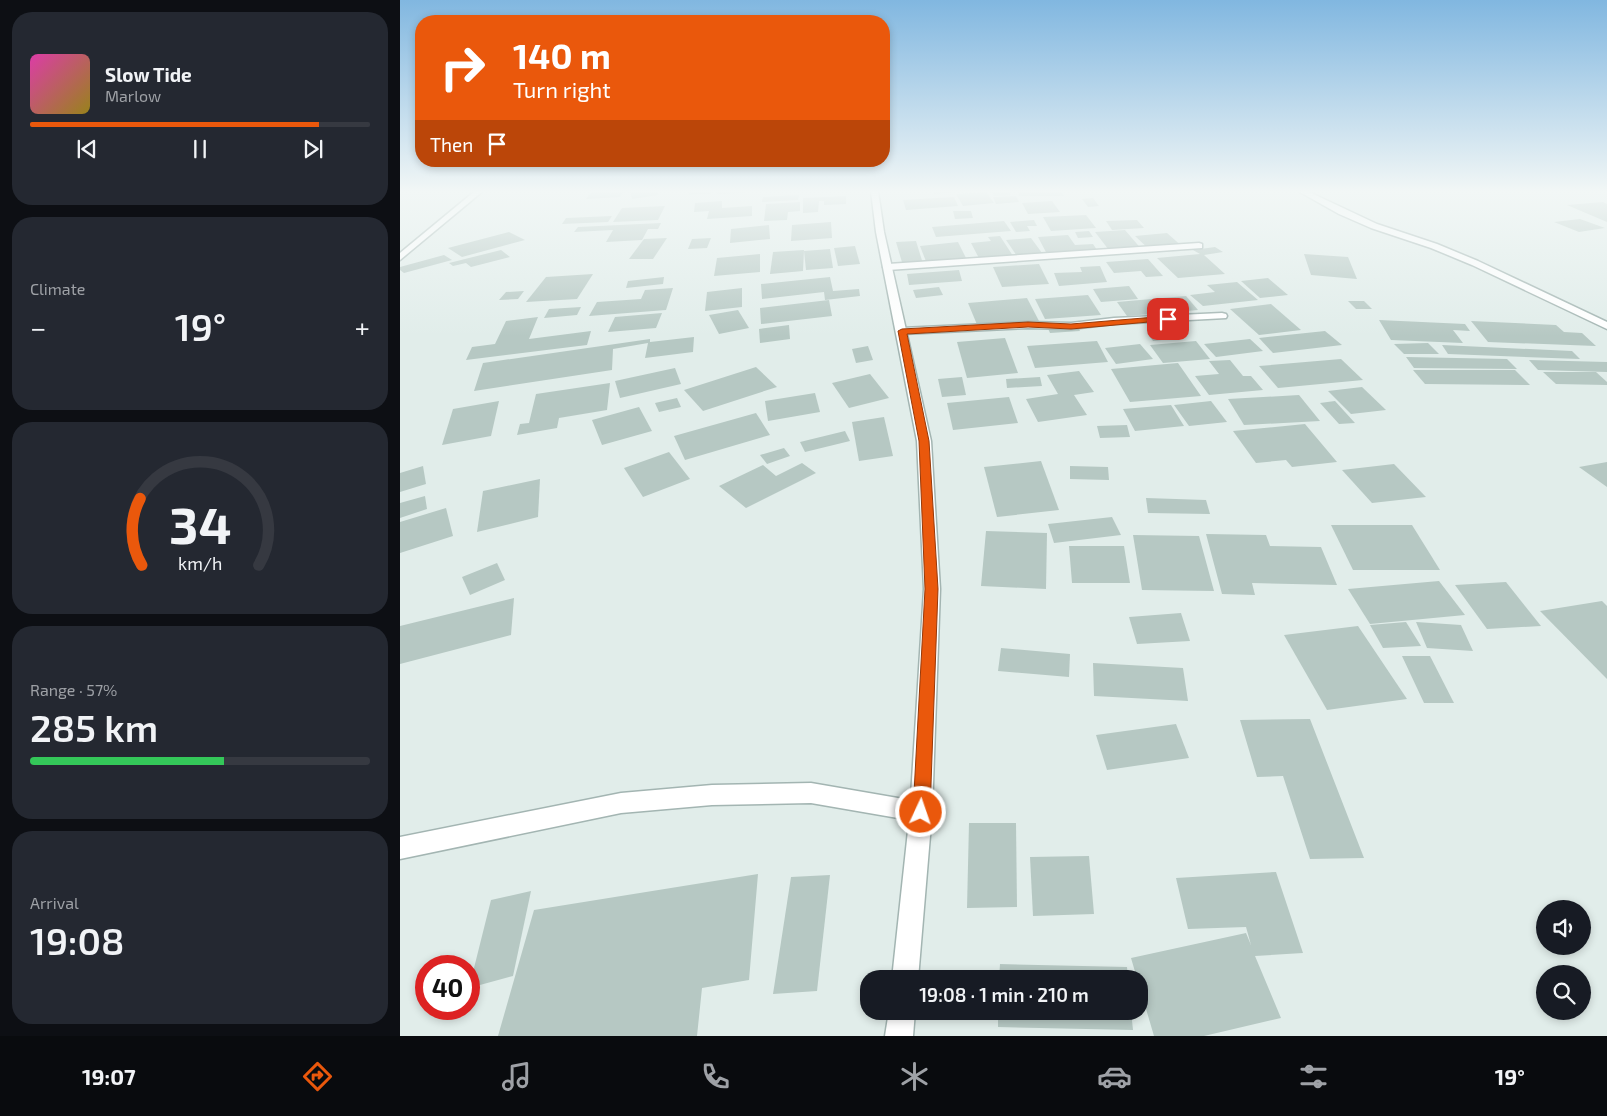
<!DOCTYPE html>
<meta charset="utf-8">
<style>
body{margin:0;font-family:"Exo 2",sans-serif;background:#242831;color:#f1f3f6;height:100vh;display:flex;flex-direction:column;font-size:19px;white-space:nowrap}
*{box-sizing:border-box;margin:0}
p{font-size:16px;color:#9ea1a6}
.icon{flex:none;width:28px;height:28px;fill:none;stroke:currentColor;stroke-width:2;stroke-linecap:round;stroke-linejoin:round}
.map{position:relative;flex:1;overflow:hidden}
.details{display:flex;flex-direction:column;gap:12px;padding:12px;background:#0d0f14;width:400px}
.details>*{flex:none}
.top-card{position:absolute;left:15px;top:15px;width:475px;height:152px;border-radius:20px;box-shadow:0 2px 8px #0003;background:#ea580c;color:#fff;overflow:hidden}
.buttons{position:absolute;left:1136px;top:900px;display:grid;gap:10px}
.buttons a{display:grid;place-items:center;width:55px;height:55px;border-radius:50%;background:#171b24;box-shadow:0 2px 8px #0003;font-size:25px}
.speed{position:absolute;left:15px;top:955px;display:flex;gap:10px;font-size:25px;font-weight:700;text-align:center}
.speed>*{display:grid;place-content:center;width:65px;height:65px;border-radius:50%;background:#171b24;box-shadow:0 2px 8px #0003;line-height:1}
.speed .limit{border:8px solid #d22;background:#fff;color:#111}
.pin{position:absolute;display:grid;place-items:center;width:42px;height:42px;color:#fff;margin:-21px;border-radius:10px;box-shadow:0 2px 8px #0006}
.me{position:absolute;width:55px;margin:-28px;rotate:3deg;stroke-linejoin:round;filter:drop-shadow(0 0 4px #0008)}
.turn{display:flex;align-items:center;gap:18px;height:105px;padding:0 15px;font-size:22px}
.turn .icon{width:65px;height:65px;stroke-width:2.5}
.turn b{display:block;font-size:35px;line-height:42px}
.then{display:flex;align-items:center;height:48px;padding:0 15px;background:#0003;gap:10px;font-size:19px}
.big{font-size:38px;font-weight:600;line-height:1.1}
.details .card{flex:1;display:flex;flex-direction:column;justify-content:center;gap:8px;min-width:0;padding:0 18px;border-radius:20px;background:#242831}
.details .dial{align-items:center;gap:0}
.dial svg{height:130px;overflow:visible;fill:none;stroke:#363941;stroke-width:7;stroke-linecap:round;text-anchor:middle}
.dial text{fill:#f1f3f6;stroke:none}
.song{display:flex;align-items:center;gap:15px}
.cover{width:60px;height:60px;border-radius:8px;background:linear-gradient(135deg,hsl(320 70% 55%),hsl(50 70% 35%))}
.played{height:5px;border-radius:2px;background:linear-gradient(90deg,#ea580c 85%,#363941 85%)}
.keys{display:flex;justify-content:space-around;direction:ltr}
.heat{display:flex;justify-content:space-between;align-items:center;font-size:28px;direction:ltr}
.charge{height:8px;border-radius:4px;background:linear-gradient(90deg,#34c759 57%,#363941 0)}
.trip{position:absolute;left:460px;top:970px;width:288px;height:50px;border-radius:20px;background:#171b24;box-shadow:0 2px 8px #0003;font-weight:600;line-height:50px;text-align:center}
.dock{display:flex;height:80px;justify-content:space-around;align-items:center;background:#090b0e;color:#9ea1a6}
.dock .icon{width:35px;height:35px}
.dock .selected{color:#ea580c}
.dock b{font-size:22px;color:#f1f3f6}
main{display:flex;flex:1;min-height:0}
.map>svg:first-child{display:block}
.building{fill:#b6c8c3}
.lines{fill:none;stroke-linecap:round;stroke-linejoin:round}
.minor-casing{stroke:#a3b5b2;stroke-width:3}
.tertiary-casing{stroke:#a3b5b2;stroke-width:3}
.minor{fill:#fff;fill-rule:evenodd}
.tertiary{fill:#fff;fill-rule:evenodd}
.route{fill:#ea580c;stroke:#983908}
</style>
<main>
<section class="details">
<div class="card">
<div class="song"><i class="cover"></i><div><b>Slow Tide</b><p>Marlow</p></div></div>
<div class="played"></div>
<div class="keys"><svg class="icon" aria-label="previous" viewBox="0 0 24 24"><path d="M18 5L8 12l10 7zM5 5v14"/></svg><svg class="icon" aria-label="pause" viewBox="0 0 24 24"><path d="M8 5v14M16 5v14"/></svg><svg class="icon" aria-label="next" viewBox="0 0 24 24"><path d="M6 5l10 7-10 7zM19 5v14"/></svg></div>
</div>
<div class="card"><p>Climate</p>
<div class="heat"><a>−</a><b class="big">19°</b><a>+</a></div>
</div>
<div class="card dial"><svg viewBox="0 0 100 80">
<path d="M14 69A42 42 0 1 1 86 69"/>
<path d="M14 69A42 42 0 0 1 13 28" stroke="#ea580c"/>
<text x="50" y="56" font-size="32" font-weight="700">34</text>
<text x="50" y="72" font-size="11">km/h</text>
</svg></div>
<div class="card"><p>Range · 57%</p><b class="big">285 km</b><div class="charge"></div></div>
<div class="card"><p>Arrival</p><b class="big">19:08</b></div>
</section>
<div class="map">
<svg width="1207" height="1036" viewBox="0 0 1207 1036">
<rect width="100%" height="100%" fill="#e1edea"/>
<g class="building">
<path d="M 192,191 L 224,191 L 220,197 L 186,199 Z"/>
<path d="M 230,191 L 257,191 L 258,195 L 232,199 Z"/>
<path d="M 290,191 L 312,191 L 311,194 L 288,195 Z"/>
<path d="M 318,191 L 346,191 L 345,193 L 317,194 Z"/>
<path d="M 532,191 L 558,191 L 558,192 L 534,194 Z"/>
<path d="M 609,191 L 611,195 L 594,196 L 592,192 Z"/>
<path d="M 618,191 L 662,191 L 664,196 L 619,196 Z"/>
<path d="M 586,192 L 594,203 L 563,206 L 556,194 Z"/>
<path d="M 399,195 L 398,200 L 362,202 L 363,197 Z"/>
<path d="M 446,196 L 446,204 L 424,205 L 424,201 L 419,201 L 418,212 L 403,213 L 403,198 Z"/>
<path d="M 616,196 L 619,202 L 596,204 L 593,197 Z"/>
<path d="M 554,197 L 558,206 L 506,210 L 503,200 Z"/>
<path d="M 693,198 L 699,206 L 688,207 L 682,199 Z"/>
<path d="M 322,201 L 322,208 L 352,206 L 352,216 L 307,219 L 309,211 L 294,212 L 295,203 Z"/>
<path d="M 652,201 L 660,212 L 628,214 L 622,203 Z"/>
<path d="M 400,202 L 400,211 L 388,212 L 387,220 L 364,221 L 366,204 Z"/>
<path d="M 1203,202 L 1207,204 L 1207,222 L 1167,205 Z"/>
<path d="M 265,206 L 258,220 L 213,222 L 222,208 Z"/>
<path d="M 553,211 L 571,211 L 573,218 L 555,219 Z"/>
<path d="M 686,215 L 696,228 L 651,231 L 643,217 Z"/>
<path d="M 212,216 L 208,222 L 162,224 L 166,218 Z"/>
<path d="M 1180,219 L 1205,228 L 1179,232 L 1154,222 Z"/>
<path d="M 634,220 L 637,226 L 627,226 L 630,231 L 616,232 L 610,222 Z"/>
<path d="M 737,220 L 744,228 L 712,230 L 706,221 Z"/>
<path d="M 604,221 L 611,231 L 536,237 L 532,227 Z"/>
<path d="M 431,222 L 432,238 L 391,241 L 392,225 Z"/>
<path d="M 261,223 L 258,229 L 248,229 L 242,240 L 206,242 L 213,230 L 174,232 L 178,227 Z"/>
<path d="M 369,225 L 370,239 L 330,243 L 331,229 Z"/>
<path d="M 725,230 L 743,251 L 712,254 L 695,232 Z"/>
<path d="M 689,231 L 693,237 L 678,238 L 675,232 Z"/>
<path d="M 109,232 L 125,240 L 62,257 L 48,248 Z"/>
<path d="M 767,233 L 784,248 L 751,251 L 735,236 Z"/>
<path d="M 668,235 L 675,245 L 693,244 L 699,253 L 648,256 L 638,237 Z"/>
<path d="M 600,236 L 615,259 L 581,262 L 571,243 L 591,241 L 588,237 Z"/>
<path d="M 267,238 L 253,259 L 229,259 L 244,239 Z"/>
<path d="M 311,238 L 307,248 L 288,249 L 292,239 Z"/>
<path d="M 631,238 L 645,257 L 619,259 L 606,240 Z"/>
<path d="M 516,241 L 524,267 L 504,269 L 496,242 Z"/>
<path d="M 558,242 L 567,260 L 527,264 L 520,246 Z"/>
<path d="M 455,246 L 460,264 L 438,266 L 434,248 Z"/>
<path d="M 815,247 L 823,252 L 804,255 L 825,274 L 778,278 L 757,258 L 800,254 L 793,250 Z"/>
<path d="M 430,249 L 433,268 L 406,270 L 404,251 Z"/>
<path d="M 101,250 L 110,257 L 71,267 L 66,263 L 53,266 L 49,263 Z"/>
<path d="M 404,250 L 403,271 L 370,274 L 373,252 Z"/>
<path d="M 360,254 L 360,272 L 314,276 L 317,258 Z"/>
<path d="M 904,254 L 948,257 L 957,279 L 911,275 Z"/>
<path d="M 44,255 L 52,260 L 4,273 L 0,270 L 0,267 Z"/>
<path d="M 748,259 L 763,276 L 746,277 L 741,271 L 714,273 L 706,262 Z"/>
<path d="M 639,264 L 649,284 L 602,287 L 593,267 Z"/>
<path d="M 700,266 L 707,282 L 659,286 L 654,273 L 682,272 L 680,267 Z"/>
<path d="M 559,270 L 562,281 L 509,285 L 507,274 Z"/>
<path d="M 193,274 L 177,299 L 126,302 L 146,277 Z"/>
<path d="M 264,277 L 263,284 L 226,288 L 228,281 Z"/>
<path d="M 430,277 L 433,291 L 459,289 L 460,296 L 425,300 L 424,292 L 362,299 L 361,284 Z"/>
<path d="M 868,278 L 888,295 L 860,298 L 841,281 Z"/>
<path d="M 837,282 L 858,300 L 803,306 L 790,295 L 815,292 L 807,285 Z"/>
<path d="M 729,286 L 738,299 L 701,302 L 693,289 Z"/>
<path d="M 539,287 L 543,295 L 516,298 L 513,290 Z"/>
<path d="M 273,288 L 266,310 L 189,316 L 197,302 L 241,299 L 245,290 Z"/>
<path d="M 342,288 L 342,307 L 305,311 L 307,292 Z"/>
<path d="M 124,291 L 118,299 L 99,300 L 106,292 Z"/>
<path d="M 688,295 L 701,315 L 645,319 L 635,299 Z"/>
<path d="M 786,296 L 798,310 L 727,316 L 717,302 Z"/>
<path d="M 627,298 L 639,321 L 578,327 L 568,303 Z"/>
<path d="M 429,300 L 432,316 L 361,324 L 360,308 Z"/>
<path d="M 948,301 L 964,301 L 972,309 L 956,309 Z"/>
<path d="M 871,304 L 901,330 L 859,335 L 830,309 Z"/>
<path d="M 181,307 L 177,315 L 144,318 L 149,309 Z"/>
<path d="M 338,310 L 349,328 L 319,334 L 309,315 Z"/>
<path d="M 262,313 L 256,328 L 208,332 L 215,317 Z"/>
<path d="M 138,317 L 129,339 L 191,331 L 187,345 L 66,360 L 72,347 L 95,344 L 106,321 Z"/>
<path d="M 979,320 L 1065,324 L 1070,331 L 1053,330 L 1063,343 L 991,340 Z"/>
<path d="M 1071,321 L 1156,325 L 1164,332 L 1182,333 L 1196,346 L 1088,342 Z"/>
<path d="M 675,322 L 680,331 L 650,333 L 646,324 Z"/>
<path d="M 389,325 L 390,339 L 360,343 L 359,329 Z"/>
<path d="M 775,331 L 780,338 L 753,341 L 748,334 Z"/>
<path d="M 925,331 L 942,345 L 873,353 L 859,338 Z"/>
<path d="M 294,337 L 293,352 L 245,358 L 248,343 L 213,349 L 212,370 L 74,391 L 83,363 L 250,339 L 250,342 Z"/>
<path d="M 605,338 L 618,373 L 567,378 L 557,342 Z"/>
<path d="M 850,339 L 863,351 L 816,357 L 804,344 Z"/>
<path d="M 697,341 L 708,362 L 635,368 L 627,346 Z"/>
<path d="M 796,341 L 810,359 L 763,363 L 750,345 Z"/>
<path d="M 1028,343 L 1039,354 L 1004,354 L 994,344 Z"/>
<path d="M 740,344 L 753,359 L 716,364 L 705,348 Z"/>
<path d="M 1042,345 L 1172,351 L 1180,359 L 1048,354 Z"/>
<path d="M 468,346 L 473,360 L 456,363 L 452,349 Z"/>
<path d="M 1006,357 L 1107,359 L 1117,369 L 1014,368 Z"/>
<path d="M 941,359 L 963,380 L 878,388 L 859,366 Z"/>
<path d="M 830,360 L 843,376 L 851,376 L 863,390 L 809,395 L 795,376 L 819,374 L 809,361 Z"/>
<path d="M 1129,360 L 1207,362 L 1207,372 L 1138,370 Z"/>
<path d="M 778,363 L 801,396 L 730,402 L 711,369 Z"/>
<path d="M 356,367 L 377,387 L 303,411 L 284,390 Z"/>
<path d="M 275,368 L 281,384 L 220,398 L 215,381 Z"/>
<path d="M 1013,370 L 1115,370 L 1130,385 L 1025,384 Z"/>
<path d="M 679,371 L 694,392 L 674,395 L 687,415 L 638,422 L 626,399 L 658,394 L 647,375 Z"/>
<path d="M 1143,372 L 1196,372 L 1207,382 L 1207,385 L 1156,384 Z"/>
<path d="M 470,374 L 489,398 L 449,408 L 432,383 Z"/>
<path d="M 562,377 L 566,395 L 542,397 L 538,379 Z"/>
<path d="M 640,377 L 642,386 L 607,388 L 606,379 Z"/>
<path d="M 210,383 L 207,410 L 159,418 L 157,428 L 117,435 L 120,424 L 129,423 L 136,394 Z"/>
<path d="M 962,387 L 986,410 L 951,414 L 928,391 Z"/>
<path d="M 415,393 L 420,412 L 368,421 L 365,401 Z"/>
<path d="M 899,395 L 920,421 L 844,425 L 828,399 Z"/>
<path d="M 609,397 L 618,423 L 553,430 L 547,403 Z"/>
<path d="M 277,398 L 281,407 L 259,412 L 255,403 Z"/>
<path d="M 99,401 L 91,436 L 42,445 L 53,409 Z"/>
<path d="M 811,401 L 827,422 L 789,426 L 774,405 Z"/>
<path d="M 935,401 L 955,423 L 939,424 L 920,403 Z"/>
<path d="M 771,405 L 784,426 L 735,431 L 723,409 Z"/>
<path d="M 239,407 L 252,431 L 202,445 L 192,420 Z"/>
<path d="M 356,413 L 370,435 L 285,460 L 274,436 Z"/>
<path d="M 484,417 L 493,456 L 459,461 L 452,422 Z"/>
<path d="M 905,424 L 937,462 L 892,467 L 886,460 L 856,463 L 833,431 Z"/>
<path d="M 727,425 L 730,437 L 700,438 L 697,426 Z"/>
<path d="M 445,431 L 450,441 L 405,452 L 400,442 Z"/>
<path d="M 384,448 L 390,456 L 367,464 L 360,455 Z"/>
<path d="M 269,452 L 290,479 L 243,497 L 224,468 Z"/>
<path d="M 641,461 L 659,510 L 597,517 L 584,467 Z"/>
<path d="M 1207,462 L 1207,487 L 1179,467 Z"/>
<path d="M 402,463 L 416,473 L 346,508 L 319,486 L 363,465 L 376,476 Z"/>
<path d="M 994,464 L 1026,497 L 972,503 L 942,470 Z"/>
<path d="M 23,466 L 26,484 L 0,492 L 0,473 Z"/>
<path d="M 670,466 L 708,467 L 709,480 L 670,479 Z"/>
<path d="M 140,479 L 138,517 L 77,532 L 83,491 Z"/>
<path d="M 25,496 L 27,509 L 0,518 L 0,503 Z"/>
<path d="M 746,498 L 806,500 L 810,514 L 748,513 Z"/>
<path d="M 46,508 L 53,536 L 0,553 L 0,522 Z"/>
<path d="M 712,517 L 721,535 L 654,543 L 648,524 Z"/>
<path d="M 931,525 L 1012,525 L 1040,570 L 953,570 Z"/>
<path d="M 586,531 L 647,533 L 646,589 L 581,586 Z"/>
<path d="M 806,534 L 866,535 L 870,546 L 921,547 L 937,585 L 852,583 L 855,595 L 822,594 Z"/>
<path d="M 733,535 L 799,536 L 814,591 L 742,590 Z"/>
<path d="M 669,546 L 724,546 L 730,583 L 672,583 Z"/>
<path d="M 97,563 L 105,580 L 70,595 L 62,577 Z"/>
<path d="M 1039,581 L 1065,615 L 970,624 L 948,589 Z"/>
<path d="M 1106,582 L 1141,626 L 1087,629 L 1055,585 Z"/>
<path d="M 114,598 L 111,635 L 0,664 L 0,626 Z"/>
<path d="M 1202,601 L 1207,606 L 1207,679 L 1140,611 Z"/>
<path d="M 781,613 L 790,641 L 737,644 L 729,617 Z"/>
<path d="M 1006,622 L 1021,646 L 983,648 L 970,625 Z"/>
<path d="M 1016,622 L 1061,625 L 1073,651 L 1027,648 Z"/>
<path d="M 958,626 L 1007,699 L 927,710 L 884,635 Z"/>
<path d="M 601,648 L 670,654 L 669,677 L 598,671 Z"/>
<path d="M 1002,656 L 1030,656 L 1054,703 L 1024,703 Z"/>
<path d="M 693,663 L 783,668 L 788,701 L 694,696 Z"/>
<path d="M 910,719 L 964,858 L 910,859 L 883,776 L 857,777 L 840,720 Z"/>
<path d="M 776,724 L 789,758 L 707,770 L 696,735 Z"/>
<path d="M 569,823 L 616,823 L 617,907 L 567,908 Z"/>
<path d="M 689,856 L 694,914 L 633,916 L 630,857 Z"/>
<path d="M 876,872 L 903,953 L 855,956 L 881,1018 L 804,1036 L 754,1036 L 731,958 L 846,933 L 851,945 L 846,927 L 788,929 L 776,878 Z"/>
<path d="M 358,874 L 349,980 L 302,988 L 297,1036 L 98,1036 L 134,910 Z"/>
<path d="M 430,875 L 417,991 L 373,994 L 391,877 Z"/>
<path d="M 131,891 L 113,976 L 69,988 L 91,900 Z"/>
<path d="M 600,964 L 727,967 L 728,979 L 599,979 Z"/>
<path d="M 598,1011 L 731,1011 L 733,1030 L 598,1027 Z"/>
</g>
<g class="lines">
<g class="minor-casing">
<g id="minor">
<path d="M 75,191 L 83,191 L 0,260 L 0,253 Z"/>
<path d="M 898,191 L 907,191 L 977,224 L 1037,244 L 1078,261 L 1207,322 L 1207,329 L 1072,265 L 1031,248 L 971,228 L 939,214 Z"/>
<path d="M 799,243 L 802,244 L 802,248 L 488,270 L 483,267 L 488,264 Z"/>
<path d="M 822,313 L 826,314 L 827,316 L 826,318 L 714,324 L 671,329 L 628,328 L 502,334 L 497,331 L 502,328 L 628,322 L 671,323 L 714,318 Z"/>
<path d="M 411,783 L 521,802 L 529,805 L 532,812 L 529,819 L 521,822 L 411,803 L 312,805 L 221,813 L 0,859 L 0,837 L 221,793 L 312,785 Z"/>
</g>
</g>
<g class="tertiary-casing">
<g id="tertiary">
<path d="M 471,191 L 478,191 L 484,232 L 531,441 L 540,589 L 532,812 L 518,979 L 492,979 L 510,812 L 524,589 L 517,441 L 476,232 Z"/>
<path d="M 489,1011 L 515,1011 L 513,1036 L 485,1036 Z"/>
</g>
</g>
<use href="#minor" class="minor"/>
<use href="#tertiary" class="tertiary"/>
</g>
<linearGradient id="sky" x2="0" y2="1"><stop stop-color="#81b7e0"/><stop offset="0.57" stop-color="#f2f7f6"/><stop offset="1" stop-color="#f2f7f6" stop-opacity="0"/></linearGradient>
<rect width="1207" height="336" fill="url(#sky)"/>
<path class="route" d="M 768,316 L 771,317 L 771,320 L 671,329 L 628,327 L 507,334 L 529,441 L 538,589 L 530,812 L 527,817 L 521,819 L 515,817 L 513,812 L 525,589 L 519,441 L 498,331 L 502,329 L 628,322 L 671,324 Z"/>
</svg>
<div class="buttons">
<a><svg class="icon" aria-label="sound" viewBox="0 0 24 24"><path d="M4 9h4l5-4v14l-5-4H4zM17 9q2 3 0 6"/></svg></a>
<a><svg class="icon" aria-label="search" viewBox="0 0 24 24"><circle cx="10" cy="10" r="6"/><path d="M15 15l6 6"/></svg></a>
</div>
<div class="speed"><div class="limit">40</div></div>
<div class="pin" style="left:768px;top:319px;background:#d93025"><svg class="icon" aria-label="arrive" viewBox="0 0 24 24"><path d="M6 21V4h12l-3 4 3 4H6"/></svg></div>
<svg class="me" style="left:521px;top:812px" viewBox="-20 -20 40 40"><circle r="17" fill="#ea580c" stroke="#fff" stroke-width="3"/><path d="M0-11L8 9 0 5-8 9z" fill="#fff"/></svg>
<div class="trip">19:08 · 1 min · 210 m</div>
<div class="top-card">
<div class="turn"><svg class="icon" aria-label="right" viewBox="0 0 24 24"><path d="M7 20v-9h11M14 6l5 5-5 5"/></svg><div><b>140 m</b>Turn right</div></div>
<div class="then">Then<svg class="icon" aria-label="arrive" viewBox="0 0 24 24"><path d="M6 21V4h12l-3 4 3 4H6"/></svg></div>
</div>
</div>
</main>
<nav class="dock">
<b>19:07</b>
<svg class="icon selected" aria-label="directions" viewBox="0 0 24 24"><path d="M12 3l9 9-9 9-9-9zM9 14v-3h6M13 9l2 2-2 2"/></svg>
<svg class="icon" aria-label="music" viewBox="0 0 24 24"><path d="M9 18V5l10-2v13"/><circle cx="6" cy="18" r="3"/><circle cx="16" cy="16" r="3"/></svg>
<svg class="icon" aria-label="phone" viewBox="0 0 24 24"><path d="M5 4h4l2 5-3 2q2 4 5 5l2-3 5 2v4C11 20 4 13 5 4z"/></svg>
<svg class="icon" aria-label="climate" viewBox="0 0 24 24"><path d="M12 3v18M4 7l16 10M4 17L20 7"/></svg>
<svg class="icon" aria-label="car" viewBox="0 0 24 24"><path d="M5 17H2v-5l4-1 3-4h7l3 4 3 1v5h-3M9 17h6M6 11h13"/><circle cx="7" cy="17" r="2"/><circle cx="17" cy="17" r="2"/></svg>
<svg class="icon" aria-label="filters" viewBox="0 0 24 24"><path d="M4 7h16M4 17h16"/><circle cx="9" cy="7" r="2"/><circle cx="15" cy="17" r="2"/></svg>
<b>19°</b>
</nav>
